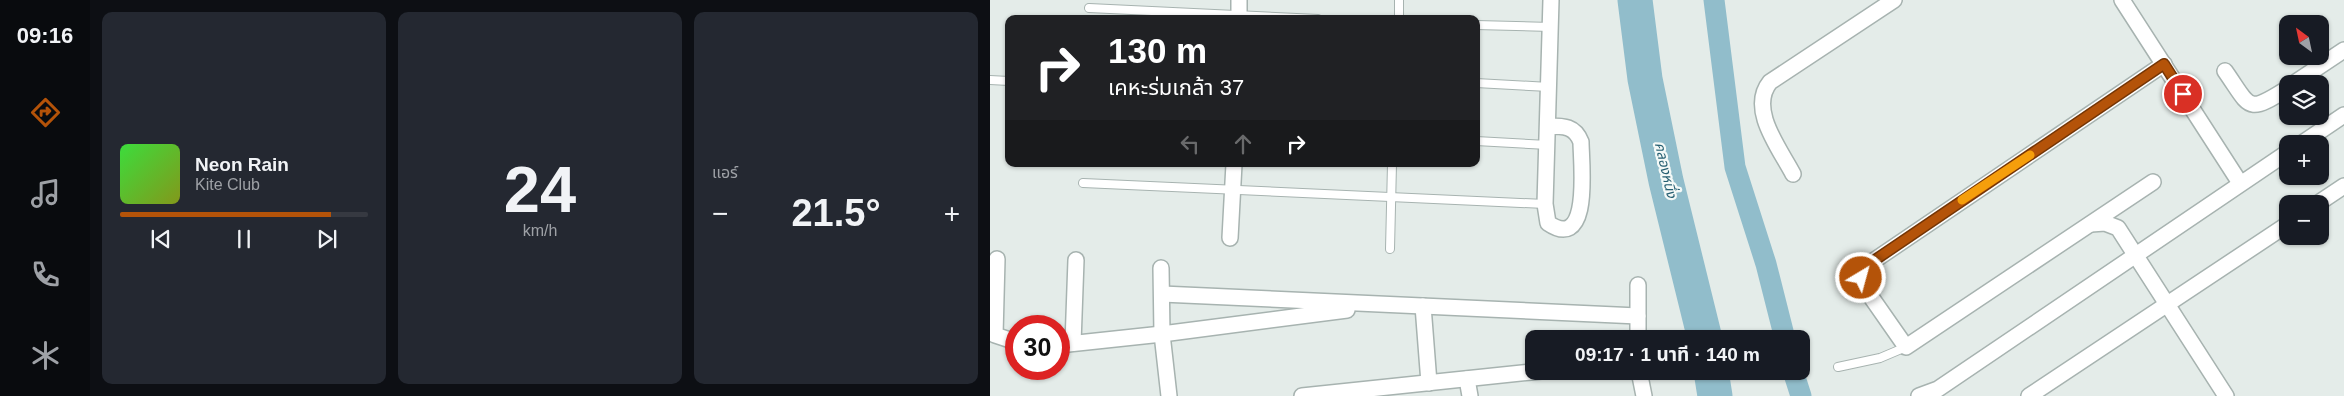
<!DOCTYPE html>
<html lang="th">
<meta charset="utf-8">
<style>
body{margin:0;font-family:Helvetica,"Noto Sans Thai",sans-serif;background:#242831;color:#f1f3f6;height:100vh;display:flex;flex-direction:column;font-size:19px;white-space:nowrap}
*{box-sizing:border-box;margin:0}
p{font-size:16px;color:#9ea1a6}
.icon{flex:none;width:28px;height:28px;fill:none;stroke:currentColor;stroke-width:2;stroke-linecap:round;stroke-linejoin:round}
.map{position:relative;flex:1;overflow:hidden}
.sheet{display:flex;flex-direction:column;gap:12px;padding:12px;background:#0d0f14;width:900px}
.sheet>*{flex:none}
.hud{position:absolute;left:15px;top:15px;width:475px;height:152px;border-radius:10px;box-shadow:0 1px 4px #0004;background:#202124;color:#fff;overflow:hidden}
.needle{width:32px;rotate:327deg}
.tools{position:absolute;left:1289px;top:15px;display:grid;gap:10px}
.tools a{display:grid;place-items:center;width:50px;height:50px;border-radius:10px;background:#171b24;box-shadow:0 1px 4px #0004;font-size:25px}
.speed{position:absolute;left:15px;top:315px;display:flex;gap:10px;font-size:25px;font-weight:700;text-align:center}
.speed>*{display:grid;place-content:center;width:65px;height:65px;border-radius:50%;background:#171b24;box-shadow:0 1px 4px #0004;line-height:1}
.speed .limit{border:8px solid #d22;background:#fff;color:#111}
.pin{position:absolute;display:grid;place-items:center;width:42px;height:42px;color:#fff;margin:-21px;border:2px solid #fff;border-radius:50%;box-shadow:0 1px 5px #0007}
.me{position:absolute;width:55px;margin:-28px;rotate:37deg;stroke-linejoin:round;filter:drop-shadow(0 0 4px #0008)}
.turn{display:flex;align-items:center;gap:18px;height:105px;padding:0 20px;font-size:22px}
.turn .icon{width:65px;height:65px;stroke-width:2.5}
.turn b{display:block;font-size:35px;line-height:42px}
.lanes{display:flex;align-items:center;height:48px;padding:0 20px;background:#0003;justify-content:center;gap:25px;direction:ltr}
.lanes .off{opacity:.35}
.big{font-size:38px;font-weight:700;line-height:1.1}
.sheet .card{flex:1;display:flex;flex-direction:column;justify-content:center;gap:8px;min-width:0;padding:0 18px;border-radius:10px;background:#242831}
.sheet .dial{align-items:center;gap:0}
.dial b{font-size:65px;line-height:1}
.song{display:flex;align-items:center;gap:15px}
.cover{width:60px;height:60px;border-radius:8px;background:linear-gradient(135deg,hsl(120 70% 55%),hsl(70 70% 35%))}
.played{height:5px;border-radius:2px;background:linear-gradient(90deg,#b45309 85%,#363941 85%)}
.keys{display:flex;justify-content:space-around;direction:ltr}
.heat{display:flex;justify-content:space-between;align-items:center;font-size:28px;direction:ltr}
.sheet .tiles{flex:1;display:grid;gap:12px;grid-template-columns:repeat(3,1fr)}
.trip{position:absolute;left:535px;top:330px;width:285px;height:50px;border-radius:10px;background:#171b24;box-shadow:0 1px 4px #0004;font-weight:700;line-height:50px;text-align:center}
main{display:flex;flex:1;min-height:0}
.dock{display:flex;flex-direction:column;width:90px;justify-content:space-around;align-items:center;background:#090b0e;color:#9ea1a6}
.dock .icon{width:35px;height:35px}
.dock .selected{color:#b45309}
.dock b{font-size:22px;color:#f1f3f6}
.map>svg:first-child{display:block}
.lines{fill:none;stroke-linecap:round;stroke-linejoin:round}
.canal{stroke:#91bdcb;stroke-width:21}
.river{stroke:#91bdcb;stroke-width:35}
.lane-casing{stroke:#a7b3b0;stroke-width:10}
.street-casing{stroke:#a7b3b0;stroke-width:18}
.lane{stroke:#fff;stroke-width:8}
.street{stroke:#fff;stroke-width:15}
.route-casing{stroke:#753606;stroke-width:12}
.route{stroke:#b45309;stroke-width:9}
.slow{stroke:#f59e0b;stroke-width:9}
.labels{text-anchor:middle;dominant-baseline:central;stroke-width:4.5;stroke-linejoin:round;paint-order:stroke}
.water-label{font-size:14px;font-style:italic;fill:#255e71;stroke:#f4f9f7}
</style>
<main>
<nav class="dock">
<b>09:16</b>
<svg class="icon selected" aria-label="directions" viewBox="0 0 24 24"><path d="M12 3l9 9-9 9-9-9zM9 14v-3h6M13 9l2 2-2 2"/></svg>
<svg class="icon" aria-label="music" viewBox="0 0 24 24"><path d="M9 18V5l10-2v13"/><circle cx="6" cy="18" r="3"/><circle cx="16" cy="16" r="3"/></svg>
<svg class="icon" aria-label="phone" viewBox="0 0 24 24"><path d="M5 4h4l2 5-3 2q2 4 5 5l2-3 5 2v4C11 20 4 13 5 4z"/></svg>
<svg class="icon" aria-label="climate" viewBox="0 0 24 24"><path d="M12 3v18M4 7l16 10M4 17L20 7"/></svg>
</nav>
<section class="sheet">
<div class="tiles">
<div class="card">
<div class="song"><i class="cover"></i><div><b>Neon Rain</b><p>Kite Club</p></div></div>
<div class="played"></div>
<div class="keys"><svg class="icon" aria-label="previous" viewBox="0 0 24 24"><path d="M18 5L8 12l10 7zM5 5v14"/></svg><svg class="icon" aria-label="pause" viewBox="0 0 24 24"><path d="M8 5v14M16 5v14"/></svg><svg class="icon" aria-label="next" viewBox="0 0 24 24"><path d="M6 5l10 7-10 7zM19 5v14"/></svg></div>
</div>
<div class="card dial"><b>24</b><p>km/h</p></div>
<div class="card"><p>แอร์</p>
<div class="heat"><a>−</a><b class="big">21.5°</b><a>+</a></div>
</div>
</div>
</section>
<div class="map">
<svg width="1354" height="396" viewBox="0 0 1354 396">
<rect width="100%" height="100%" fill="#e4ece9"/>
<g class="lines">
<g class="canal">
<path d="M 724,0 L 745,167 L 776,264 L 795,339"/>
<path d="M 803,371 L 811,396"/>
</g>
<g class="river">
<path d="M 645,0 L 655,79 L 676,181 L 715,339"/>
<path d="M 721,371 L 725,396"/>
</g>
<g class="lane-casing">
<g id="lane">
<path d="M 99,8 L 328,19"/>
<path d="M 409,19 L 409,0"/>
<path d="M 486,25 L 561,27"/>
<path d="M 0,80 L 19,81"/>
<path d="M 486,83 L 559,87"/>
<path d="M 486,141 L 558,145"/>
<path d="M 93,183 L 555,204"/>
<path d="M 400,249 L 402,164"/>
<path d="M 848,367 L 890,358 L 916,347"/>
</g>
</g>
<g class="street-casing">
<g id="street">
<path d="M 1132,0 L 1250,183"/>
<path d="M 249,19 L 249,0"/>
<path d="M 1235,71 C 1261,108 1256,115 1298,88"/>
<path d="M 1303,84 L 1354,50"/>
<path d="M 558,126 C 574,126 585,126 591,142 C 591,162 602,253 558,223 L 555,204 L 561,0"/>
<path d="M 1311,144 L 1354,115"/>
<path d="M 803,174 C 790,149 758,109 780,82 L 904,0"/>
<path d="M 1163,182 L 916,347 L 872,284 L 871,274 L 876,266 L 1174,64"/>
<path d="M 1327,204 L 1354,186"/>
<path d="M 1101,224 L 1115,223 L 1128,228 L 1236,396"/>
<path d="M 240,238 L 244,164"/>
<path d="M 7,259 L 5,335 L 26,342"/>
<path d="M 171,268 L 172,334 L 179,396"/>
<path d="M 172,294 L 648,316"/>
<path d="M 433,306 L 439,383"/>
<path d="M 648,339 L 648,285"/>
<path d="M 83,343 L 86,260"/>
<path d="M 69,345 L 172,334 L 357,310"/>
<path d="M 649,371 L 654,396"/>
<path d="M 477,379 L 480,396"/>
<path d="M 312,396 L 551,371"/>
<path d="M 929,396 L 948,389 L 1298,152"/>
<path d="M 1039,396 L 1298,224"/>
</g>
</g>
<use href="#lane" class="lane"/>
<use href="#street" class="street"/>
</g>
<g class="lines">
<g class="route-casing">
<path id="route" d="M 871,278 L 876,266 L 1174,64 L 1193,94"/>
</g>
<use href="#route" class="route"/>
<path class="slow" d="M 972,200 L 1040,155"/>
</g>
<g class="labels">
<g class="water-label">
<text transform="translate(676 170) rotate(77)">คลองหนึ่ง</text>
</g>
</g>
</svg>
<div class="tools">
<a><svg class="needle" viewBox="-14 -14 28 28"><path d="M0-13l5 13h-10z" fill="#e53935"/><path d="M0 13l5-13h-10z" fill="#9ea1a6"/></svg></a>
<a><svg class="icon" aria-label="layers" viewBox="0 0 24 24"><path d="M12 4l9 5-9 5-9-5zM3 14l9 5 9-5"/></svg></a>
<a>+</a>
<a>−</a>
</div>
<div class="speed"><div class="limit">30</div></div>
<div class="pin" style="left:1193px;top:94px;background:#d93025"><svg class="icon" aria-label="arrive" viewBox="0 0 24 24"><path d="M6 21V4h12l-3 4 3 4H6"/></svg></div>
<svg class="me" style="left:871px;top:278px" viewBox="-20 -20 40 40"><circle r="17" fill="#b45309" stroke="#fff" stroke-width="3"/><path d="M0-11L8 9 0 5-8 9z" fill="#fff"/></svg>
<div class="trip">09:17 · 1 นาที · 140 m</div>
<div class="hud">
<div class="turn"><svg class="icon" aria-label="right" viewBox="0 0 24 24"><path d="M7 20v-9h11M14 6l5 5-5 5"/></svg><div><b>130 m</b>เคหะร่มเกล้า 37</div></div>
<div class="lanes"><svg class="icon off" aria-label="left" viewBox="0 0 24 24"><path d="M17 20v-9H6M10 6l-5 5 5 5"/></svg><svg class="icon off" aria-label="ahead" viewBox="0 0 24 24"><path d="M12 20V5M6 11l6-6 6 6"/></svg><svg class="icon" aria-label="right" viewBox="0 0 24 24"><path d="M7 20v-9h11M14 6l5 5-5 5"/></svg></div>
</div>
</div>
</main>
